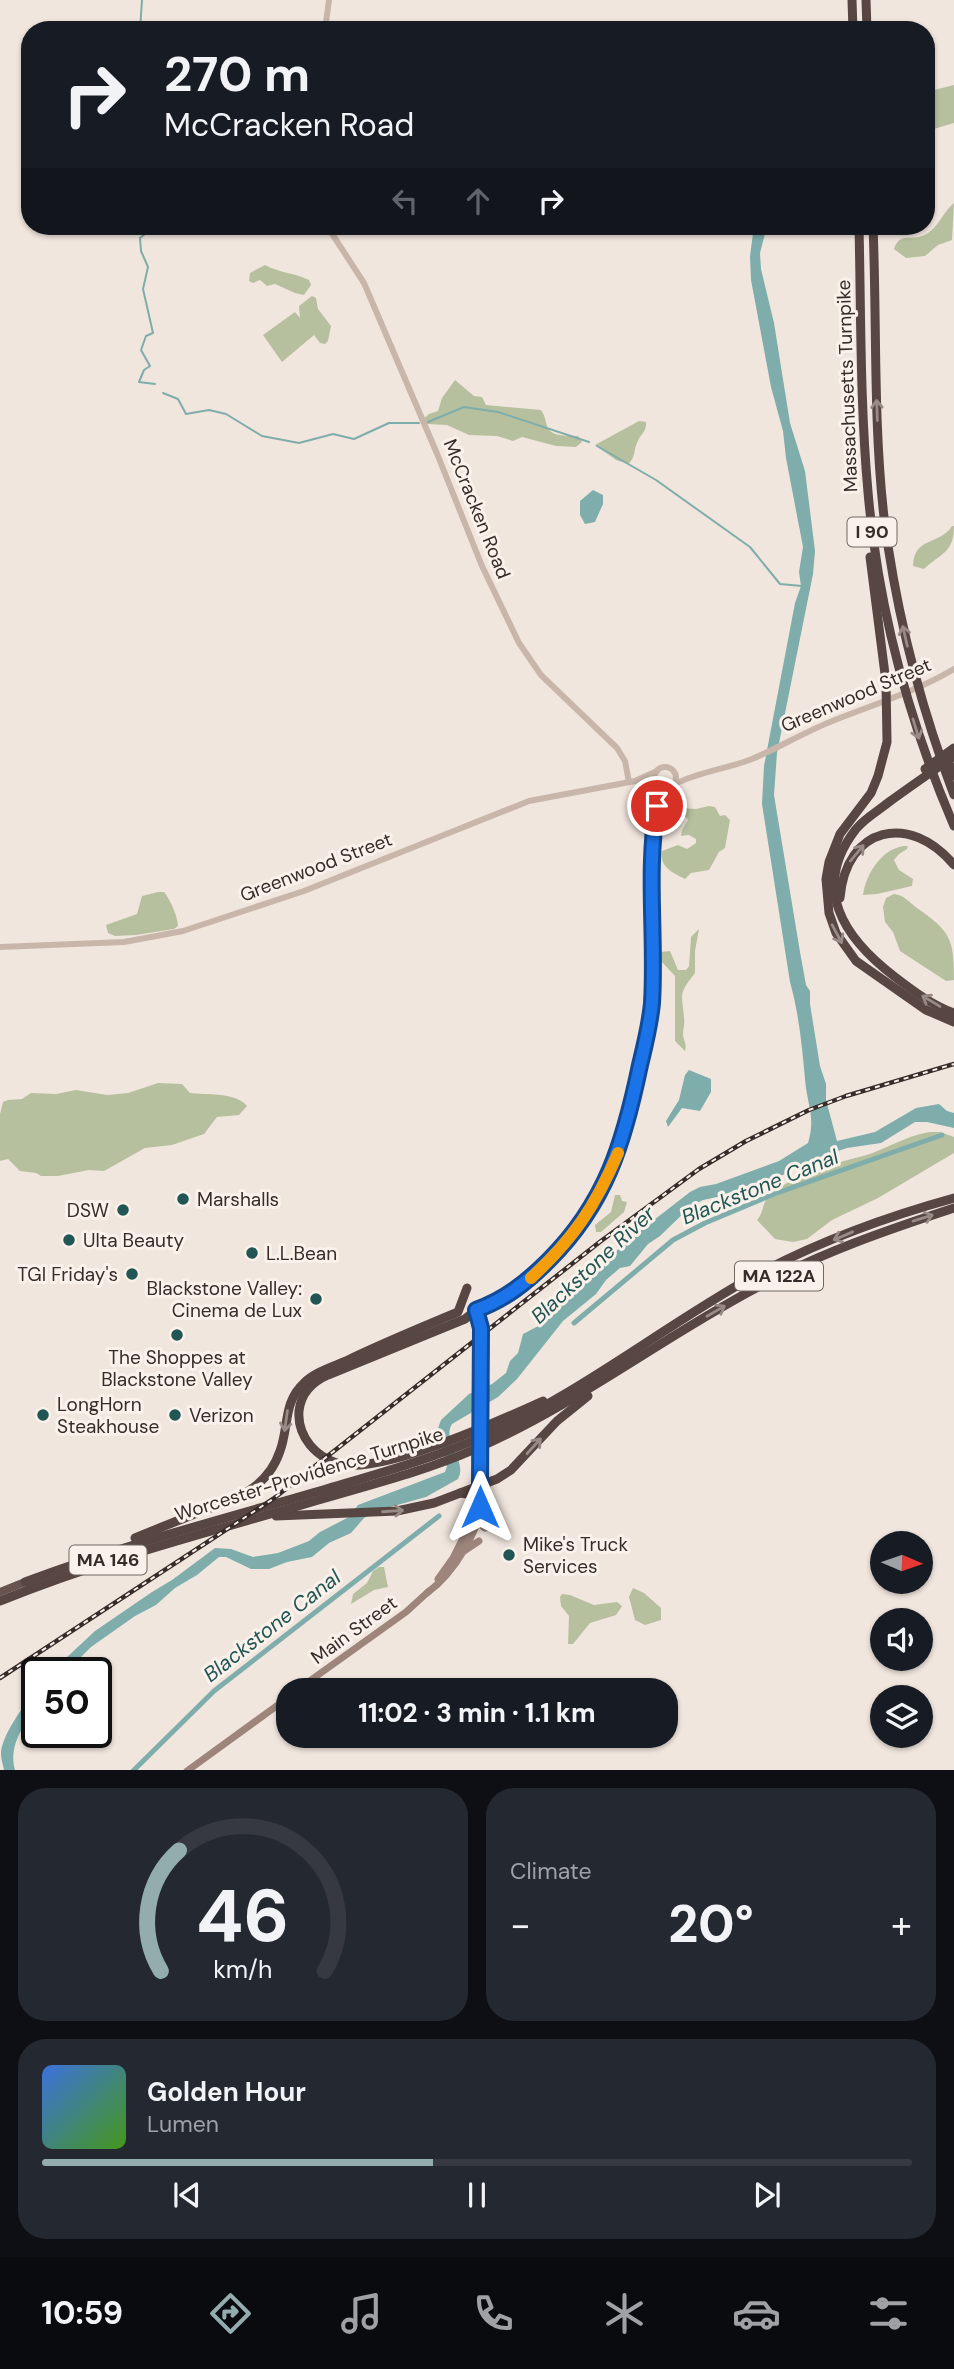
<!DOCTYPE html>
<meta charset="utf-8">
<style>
body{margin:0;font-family:"DM Sans",sans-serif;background:#242831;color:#f1f3f6;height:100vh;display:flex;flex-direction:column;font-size:26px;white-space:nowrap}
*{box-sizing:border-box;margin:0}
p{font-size:23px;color:#9ea1a6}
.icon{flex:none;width:38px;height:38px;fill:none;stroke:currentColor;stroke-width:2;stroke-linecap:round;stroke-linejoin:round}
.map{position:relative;height:1770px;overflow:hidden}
.side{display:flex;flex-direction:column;gap:18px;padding:18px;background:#0d0f14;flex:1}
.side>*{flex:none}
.guide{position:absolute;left:21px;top:21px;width:914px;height:214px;border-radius:28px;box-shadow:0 2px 5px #0004;background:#171b24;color:#f1f3f6;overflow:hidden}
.needle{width:46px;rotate:92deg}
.controls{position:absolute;left:870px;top:1531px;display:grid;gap:14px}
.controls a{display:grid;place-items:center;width:63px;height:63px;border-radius:50%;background:#171b24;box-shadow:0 2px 5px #0004;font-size:35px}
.speed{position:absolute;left:21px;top:1657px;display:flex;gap:14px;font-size:35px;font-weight:700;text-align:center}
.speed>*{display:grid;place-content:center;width:91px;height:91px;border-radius:50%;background:#171b24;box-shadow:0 2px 5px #0004;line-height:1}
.speed .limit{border:4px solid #111;border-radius:10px;background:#fff;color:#111}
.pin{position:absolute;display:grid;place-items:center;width:60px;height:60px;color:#fff;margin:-30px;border:4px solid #fff;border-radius:50%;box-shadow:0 2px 7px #0007}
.me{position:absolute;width:77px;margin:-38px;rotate:0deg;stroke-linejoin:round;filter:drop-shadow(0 0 5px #0008)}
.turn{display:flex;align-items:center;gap:24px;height:147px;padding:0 28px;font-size:32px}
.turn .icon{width:91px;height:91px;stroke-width:2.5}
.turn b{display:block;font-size:49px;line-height:60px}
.lanes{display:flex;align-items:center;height:66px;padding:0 28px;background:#0003;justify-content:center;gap:35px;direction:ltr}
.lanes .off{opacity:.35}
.big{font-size:52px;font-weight:800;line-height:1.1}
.side .card{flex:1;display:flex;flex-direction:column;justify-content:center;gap:10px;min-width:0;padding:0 24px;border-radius:28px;background:#242831}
.side .dial{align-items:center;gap:0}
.dial svg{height:182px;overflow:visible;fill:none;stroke:#363941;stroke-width:7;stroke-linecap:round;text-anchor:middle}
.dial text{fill:#f1f3f6;stroke:none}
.song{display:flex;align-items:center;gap:21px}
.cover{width:84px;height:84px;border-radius:10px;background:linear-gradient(135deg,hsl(220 70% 55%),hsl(100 70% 35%))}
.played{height:7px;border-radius:4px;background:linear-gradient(90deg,#93acae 45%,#363941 45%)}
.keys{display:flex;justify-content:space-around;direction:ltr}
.heat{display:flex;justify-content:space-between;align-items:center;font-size:38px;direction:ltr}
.side .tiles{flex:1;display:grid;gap:18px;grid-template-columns:1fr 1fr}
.card:last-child{grid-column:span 2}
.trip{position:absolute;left:276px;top:1678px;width:402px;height:70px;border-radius:28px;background:#171b24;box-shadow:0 2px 5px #0004;font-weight:800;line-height:70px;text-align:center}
.tabs{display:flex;height:112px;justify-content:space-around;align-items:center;background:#090b0e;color:#9ea1a6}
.tabs .icon{width:49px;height:49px}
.tabs .active{color:#93acae}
.tabs b{font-size:32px;color:#f1f3f6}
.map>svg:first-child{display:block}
.green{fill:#b7c09e}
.water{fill:#7eadab}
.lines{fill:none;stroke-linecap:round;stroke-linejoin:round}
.stream{stroke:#7eadab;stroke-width:2}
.canal{stroke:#7eadab;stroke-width:5}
.tertiary{stroke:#c9b6aa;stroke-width:6}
.secondary{stroke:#9d857b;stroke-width:7}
.trunk{stroke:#68544e;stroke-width:8}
.motorway{stroke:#574641;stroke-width:9}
.rail-casing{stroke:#372c29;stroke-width:4.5}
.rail{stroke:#f9f1ea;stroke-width:2;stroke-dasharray:5;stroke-linecap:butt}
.oneway{stroke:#988a85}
.route-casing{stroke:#114b97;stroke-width:18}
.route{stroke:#1a73e8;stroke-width:12}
.slow{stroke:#f59e0b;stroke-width:12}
.poi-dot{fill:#215655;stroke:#f9f1ea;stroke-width:2.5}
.labels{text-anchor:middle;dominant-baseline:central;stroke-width:6;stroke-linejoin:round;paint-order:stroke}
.shield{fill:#f9f1ea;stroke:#716763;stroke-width:2}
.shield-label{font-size:18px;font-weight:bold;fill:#372c29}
.street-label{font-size:19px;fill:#372c29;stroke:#f9f1ea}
.poi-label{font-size:19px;fill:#372c29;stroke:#f9f1ea;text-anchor:start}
.water-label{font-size:21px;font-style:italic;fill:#215655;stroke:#f9f1ea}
</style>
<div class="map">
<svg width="954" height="1771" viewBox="0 0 954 1771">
<rect width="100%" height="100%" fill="#f1e6de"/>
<g class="green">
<path d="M 954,85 L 954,123 L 927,131 L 926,92 Z"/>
<path d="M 954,203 L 952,240 L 938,245 L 925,256 L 906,258 L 894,249 C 900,232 909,241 922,236 C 937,231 942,213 954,203 Z"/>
<path d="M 265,265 C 280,273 295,273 309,280 L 311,285 L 304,295 L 295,293 L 275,284 L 267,286 L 260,280 L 253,283 L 249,281 L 250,273 Z"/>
<path d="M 312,296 L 316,298 L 318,309 L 331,326 L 328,341 L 325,344 L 320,343 L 314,335 L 282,362 L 263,335 L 295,312 L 300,318 L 299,306 Z"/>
<path d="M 455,380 L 474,396 L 482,397 L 486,405 L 541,410 C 545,416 545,419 547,426 C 550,437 569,436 578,436 L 582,442 L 576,447 L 556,446 L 522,437 L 513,441 L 497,436 L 469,435 L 447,425 L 427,424 L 422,420 L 429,414 L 438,411 L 442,398 Z"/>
<path d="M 639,421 L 646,422 C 647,432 640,434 637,443 C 633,452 636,457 628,464 L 616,460 L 595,445 Z"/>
<path d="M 952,526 L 954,526 C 954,553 941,553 924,569 L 913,566 C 914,536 939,546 952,526 Z"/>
<path d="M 709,806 L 715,807 L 720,816 L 725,815 L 730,820 L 725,848 L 719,852 L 709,870 L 691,873 L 685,879 C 673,873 659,867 662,851 L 678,845 L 687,849 L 696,843 L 696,839 L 689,835 L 681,836 L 682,830 L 688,820 L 686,817 L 679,816 L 678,813 L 681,808 L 696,809 Z"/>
<path d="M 908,846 L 907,849 L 899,854 L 894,860 L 899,870 L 913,879 L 912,886 L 877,894 L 863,895 C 866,873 884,845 908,846 Z"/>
<path d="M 158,892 L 164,892 C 170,899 178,917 178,926 L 174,929 L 136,935 L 115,936 L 108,933 L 106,925 L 137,914 L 142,896 Z"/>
<path d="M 894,894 C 904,895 909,902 917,908 C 951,932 954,939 954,980 L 946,981 L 900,951 L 893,932 L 885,922 L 883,907 L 886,898 Z"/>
<path d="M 699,929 L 695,951 L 695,973 C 678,995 682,992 684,1018 C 685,1024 683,1030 683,1035 C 684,1042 687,1044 685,1051 L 675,1041 L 675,976 L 661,961 L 659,955 L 661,952 L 670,951 L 678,970 L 686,970 L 689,966 L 691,937 Z"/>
<path d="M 158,1083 L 182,1084 L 190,1093 C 206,1095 236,1092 247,1106 L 239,1115 L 217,1117 L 204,1134 L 172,1145 L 145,1148 L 104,1171 L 89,1170 L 58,1176 L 41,1176 L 36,1173 L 20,1171 L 8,1159 L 0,1161 L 0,1114 L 3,1102 L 8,1100 L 22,1099 L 31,1093 L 56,1094 L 76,1090 L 107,1095 L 128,1093 Z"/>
<path d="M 929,1132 L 940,1132 L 954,1137 L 954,1153 L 878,1198 L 832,1220 L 807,1239 L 793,1242 L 775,1239 L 757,1220 C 763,1213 762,1207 766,1200 C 769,1195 778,1190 782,1186 C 807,1170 835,1163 863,1156 C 885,1150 905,1136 929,1132 Z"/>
<path d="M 615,1195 L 620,1195 L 622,1201 L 627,1202 L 624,1212 L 601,1232 L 596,1232 L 595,1225 L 611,1212 Z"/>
<path d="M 379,1567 L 384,1567 L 388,1587 L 374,1590 L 351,1604 L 353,1594 L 367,1583 L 373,1571 Z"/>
<path d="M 633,1588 L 644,1593 L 661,1608 L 661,1620 L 645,1625 L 635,1620 L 629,1597 Z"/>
<path d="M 562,1594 L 570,1595 L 594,1605 L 617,1602 L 622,1606 L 616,1615 L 590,1623 L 573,1644 L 568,1644 L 569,1616 L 561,1606 L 560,1597 Z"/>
</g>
<g class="water">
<path d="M 754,226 L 767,226 L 760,253 L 761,269 L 774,323 L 790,423 L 805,471 L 815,551 L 813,574 L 777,753 L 774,795 L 800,952 L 806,985 L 810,991 L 810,1004 L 820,1066 L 826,1084 L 826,1100 L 837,1141 L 875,1132 L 916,1108 L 939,1104 L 947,1111 L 954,1113 L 954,1128 L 927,1122 L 915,1122 L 881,1143 L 847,1148 L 811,1160 L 785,1174 L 745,1191 L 703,1200 L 691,1206 L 660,1236 L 648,1244 L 630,1266 L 620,1268 L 606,1280 L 596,1294 L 563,1321 L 517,1379 L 498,1397 L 452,1424 C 441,1442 468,1460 458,1479 L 426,1497 L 383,1509 L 364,1518 L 351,1533 L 329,1543 L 312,1557 L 287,1562 L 269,1569 L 251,1569 L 226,1557 L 219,1557 L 197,1575 L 175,1588 L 156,1605 L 135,1616 L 91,1647 L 65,1673 L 50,1673 L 95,1631 L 152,1592 L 172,1580 L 215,1548 L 231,1549 L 253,1557 L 278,1553 L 309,1541 L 320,1532 L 349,1517 L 358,1505 L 445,1472 L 447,1466 L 437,1431 L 441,1420 L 469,1394 L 492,1384 L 506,1373 L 510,1361 L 518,1353 L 523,1334 L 546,1322 L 566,1299 L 605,1265 L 614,1253 L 636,1234 L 690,1192 L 700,1187 L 716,1184 L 779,1161 L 808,1143 C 816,1117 807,1105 805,1079 C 802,1046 799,1014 790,982 L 762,804 L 764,766 L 795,603 L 801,586 L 799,572 L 803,547 L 786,458 L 783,431 L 771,387 L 751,280 L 750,256 Z"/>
<path d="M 593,490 L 603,495 L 603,504 L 595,522 L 585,524 L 580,515 L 580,501 Z"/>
<path d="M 689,1070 L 711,1079 L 711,1092 L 700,1111 L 682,1108 L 668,1127 L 666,1121 L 679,1100 L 685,1075 Z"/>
<path d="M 37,1690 L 37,1712 C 20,1726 9,1749 15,1770 L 4,1770 C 3,1765 1,1759 1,1754 C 1,1736 25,1703 37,1690 Z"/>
</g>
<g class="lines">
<g class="stream">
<path d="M 140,30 L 142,0"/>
<path d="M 146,226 L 145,234 L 140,238 L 141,251 L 148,267 L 143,289 L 153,333 L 146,336 L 141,350 L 150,366 L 144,370 L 139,382 L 155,384"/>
<path d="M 163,393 L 178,399 L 186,414 L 209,410 L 226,414 L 262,436 L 299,443 L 333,434 L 354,439 L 389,423 L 419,423"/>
<path d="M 428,422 L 464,407 L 498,412 L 589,442"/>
<path d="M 597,446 L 656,480 L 750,547 L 780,584 L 802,586"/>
</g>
<g class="canal">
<path d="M 574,1323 L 673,1240 L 705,1223 L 774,1194 L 942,1135"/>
<path d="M 133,1771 L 214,1691 L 439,1516"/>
</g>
<g class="tertiary">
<path d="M 325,30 L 329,0"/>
<path d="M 327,226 L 364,283 L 438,456 L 482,566 L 519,643 L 541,675 L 617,748 L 625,761 L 629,782"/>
<circle cx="665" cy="778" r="11"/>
<path d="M 675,784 C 699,772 726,769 752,759 C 778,748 803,733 830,722 C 872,705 915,692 954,669"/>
<path d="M 0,947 L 124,942 L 183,931 L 304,891 L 529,801 L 635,781 L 657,771"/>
<path d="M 476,1310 C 506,1299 527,1282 549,1260 C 606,1204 624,1141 640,1066 C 644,1045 650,1025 652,1003 C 655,961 650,918 651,876 C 651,846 656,816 658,786"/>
</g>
<g class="secondary">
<path d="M 476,1310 L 481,1328 L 480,1432"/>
<path d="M 478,1516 L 480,1524 L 485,1528 L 496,1525"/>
<path d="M 464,1551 L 479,1541"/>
<path d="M 438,1579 L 453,1558 L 466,1532 L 479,1485"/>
<path d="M 427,1593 C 454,1573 482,1529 482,1494 C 482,1488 480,1488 480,1483 C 478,1470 480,1456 480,1444"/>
<path d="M 297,1690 L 406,1612 L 429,1591"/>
<path d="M 187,1771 L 289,1697"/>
</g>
<path class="trunk" d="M 0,1592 L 25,1582"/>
<g class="motorway">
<path d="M 852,0 L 853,30"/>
<path d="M 866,0 L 867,30"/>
<path d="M 859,226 C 861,314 860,404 868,492 C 878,607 908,719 954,826"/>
<path d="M 873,226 C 877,323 873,421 884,517 C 896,613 920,705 954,795"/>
<path d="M 870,557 L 886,682 L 887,742 L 878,776 L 871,793 L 840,834 L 829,862 L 826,879 L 829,913 L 836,933 L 856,961 L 926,1010 L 954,1022"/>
<path d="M 954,756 C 933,771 911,786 889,802 C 878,811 865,818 856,829 C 810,888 844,938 895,977 C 912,990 933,1006 954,1013"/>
<path d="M 947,758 L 954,776"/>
<path d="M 925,769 L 954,748"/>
<path d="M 840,898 C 846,826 910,812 954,865"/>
<path d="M 476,1310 L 465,1319 L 328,1375 C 312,1382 301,1393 299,1411 C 298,1424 302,1435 310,1445 C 320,1457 332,1463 347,1465 C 393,1469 499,1421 543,1401"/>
<path d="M 460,1493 L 468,1494 L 475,1502"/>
<path d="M 276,1516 L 397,1511 L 434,1503 L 497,1479 L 511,1470 L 557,1421 L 588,1396"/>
<path d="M 135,1538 C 156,1529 178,1521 199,1512 C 233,1500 267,1490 280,1451 C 289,1427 283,1402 304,1383 C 315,1372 332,1367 346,1361 C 383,1343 420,1328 458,1312 L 467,1288"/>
<path d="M 25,1582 C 123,1545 223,1519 323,1490 C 377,1474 432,1459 484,1436 C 580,1394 661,1328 752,1277 C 815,1243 885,1217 954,1198"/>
<path d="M 0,1601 C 106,1558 214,1531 322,1499 C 373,1484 425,1471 473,1450 C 575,1406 661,1338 758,1287 C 820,1253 887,1230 954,1208"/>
</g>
<g class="rail-casing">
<path id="rail" d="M 0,1678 L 273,1499 L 601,1241 L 699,1169 L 746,1141 L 809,1110 L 846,1096 L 954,1064"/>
</g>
<use href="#rail" class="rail"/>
</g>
<defs><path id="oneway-shaft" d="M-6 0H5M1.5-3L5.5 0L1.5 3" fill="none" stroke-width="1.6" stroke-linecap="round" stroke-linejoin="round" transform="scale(1.75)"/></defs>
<g class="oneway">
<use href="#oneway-shaft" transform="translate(877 410) rotate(-92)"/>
<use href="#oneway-shaft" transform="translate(905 636) rotate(-103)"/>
<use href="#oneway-shaft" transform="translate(916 729) rotate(73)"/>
<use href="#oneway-shaft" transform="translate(857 853) rotate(-50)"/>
<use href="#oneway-shaft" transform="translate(837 934) rotate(62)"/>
<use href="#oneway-shaft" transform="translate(931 1001) rotate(-149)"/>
<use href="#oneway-shaft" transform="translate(923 1218) rotate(-17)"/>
<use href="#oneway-shaft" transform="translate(843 1236) rotate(157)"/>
<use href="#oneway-shaft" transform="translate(716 1311) rotate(-30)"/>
<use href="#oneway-shaft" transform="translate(286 1421) rotate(98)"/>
<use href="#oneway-shaft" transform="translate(534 1446) rotate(-48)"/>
<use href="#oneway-shaft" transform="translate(393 1511) rotate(-4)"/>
</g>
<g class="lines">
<g class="route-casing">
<path id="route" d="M 480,1507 L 482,1492 L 480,1484 L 481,1328 L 476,1310 C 506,1299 527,1282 549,1260 C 606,1203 624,1142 640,1065 C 645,1044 650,1025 652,1003 C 656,937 646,872 657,806"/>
</g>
<use href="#route" class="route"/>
<path class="slow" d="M 531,1278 C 573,1239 595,1207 618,1153"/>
</g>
<g class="poi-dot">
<circle cx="183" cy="1199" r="7"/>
<circle cx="123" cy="1210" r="7"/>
<circle cx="69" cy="1240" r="7"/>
<circle cx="252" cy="1253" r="7"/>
<circle cx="132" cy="1274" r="7"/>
<circle cx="316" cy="1299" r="7"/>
<circle cx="177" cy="1335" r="7"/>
<circle cx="43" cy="1415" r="7"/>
<circle cx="175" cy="1415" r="7"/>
<circle cx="509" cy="1555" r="7"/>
</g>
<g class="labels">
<g class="shield">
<rect x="847.5" y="517.5" width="49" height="29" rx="5"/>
<rect x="735" y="1261.5" width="88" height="29" rx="5"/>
<rect x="69.5" y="1545.5" width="77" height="29" rx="5"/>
</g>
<g class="shield-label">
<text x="872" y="532">I 90</text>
<text x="779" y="1276">MA 122A</text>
<text x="108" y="1560">MA 146</text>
</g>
<g class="street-label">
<text transform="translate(847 386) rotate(-92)">Massachusetts Turnpike</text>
<text transform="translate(477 509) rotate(68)">McCracken Road</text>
<text transform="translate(856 695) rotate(-23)">Greenwood Street</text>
<text transform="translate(316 867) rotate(-21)">Greenwood Street</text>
<text transform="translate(309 1474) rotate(-17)">Worcester-Providence Turnpike</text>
<text transform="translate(354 1630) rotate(-36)">Main Street</text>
</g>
<g class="poi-label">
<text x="197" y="1199">Marshalls</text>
<text x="109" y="1210" text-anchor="end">DSW</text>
<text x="83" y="1240">Ulta Beauty</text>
<text x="266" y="1253">L.L.Bean</text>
<text x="118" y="1274" text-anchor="end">TGI Friday's</text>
<text x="302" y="1288" text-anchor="end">Blackstone Valley:<tspan x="302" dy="22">Cinema de Lux</tspan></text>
<text x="177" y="1357" text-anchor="middle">The Shoppes at<tspan x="177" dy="22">Blackstone Valley</tspan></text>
<text x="57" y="1404">LongHorn<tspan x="57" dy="22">Steakhouse</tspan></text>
<text x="189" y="1415">Verizon</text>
<text x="523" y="1544">Mike's Truck<tspan x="523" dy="22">Services</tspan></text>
</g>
<g class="water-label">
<text transform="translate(760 1187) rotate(-22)">Blackstone Canal</text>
<text transform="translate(593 1265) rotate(-43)">Blackstone River</text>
<text transform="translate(272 1626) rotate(-38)">Blackstone Canal</text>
</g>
</g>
</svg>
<div class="controls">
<a><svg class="needle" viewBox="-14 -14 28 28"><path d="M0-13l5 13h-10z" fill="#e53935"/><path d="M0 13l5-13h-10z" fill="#9ea1a6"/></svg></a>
<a><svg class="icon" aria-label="sound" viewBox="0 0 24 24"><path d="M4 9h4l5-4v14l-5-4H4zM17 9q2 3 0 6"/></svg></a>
<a><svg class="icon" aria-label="layers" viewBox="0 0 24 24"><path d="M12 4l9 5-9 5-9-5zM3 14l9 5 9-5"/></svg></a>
</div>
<div class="speed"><div class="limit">50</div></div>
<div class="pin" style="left:657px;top:806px;background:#d93025"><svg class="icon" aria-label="arrive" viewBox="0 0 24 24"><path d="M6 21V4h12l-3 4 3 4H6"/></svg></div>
<svg class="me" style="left:480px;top:1507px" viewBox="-20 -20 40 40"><path d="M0-17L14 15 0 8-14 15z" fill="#1a73e8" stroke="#fff" stroke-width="4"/></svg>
<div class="trip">11:02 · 3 min · 1.1 km</div>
<div class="guide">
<div class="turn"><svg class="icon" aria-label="right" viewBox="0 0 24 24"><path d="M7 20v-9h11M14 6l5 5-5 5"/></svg><div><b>270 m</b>McCracken Road</div></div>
<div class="lanes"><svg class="icon off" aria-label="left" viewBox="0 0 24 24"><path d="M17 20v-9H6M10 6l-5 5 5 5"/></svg><svg class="icon off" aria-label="ahead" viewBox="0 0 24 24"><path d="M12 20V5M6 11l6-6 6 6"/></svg><svg class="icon" aria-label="right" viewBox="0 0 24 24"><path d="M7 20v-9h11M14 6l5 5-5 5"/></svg></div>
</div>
</div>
<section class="side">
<div class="tiles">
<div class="card dial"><svg viewBox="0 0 100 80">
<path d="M14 69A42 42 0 1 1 86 69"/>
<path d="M14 69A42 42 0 0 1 22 16" stroke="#93acae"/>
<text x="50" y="56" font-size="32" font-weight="700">46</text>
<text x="50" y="72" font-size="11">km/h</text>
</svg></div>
<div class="card"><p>Climate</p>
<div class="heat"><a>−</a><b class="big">20°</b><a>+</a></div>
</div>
<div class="card">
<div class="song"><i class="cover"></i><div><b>Golden Hour</b><p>Lumen</p></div></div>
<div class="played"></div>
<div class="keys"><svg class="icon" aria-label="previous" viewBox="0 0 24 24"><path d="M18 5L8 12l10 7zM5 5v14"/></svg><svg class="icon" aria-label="pause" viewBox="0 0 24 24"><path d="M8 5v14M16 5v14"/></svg><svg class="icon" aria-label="next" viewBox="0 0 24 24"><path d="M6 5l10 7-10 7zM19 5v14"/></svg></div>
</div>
</div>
</section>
<nav class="tabs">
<b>10:59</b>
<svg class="icon active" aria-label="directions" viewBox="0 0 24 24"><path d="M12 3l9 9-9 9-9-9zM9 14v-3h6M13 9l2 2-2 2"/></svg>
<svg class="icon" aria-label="music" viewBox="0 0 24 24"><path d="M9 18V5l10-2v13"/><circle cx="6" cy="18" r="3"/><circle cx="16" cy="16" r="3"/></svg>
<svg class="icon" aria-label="phone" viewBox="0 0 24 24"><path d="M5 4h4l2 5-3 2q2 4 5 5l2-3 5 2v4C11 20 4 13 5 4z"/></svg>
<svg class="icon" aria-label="climate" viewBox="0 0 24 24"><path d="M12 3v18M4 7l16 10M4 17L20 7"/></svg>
<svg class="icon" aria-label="car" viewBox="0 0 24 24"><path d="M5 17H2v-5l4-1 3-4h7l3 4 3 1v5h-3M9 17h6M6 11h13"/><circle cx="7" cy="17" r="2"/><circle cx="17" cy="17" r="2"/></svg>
<svg class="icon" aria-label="filters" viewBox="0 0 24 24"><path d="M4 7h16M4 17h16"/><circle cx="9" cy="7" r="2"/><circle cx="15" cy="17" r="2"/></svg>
</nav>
